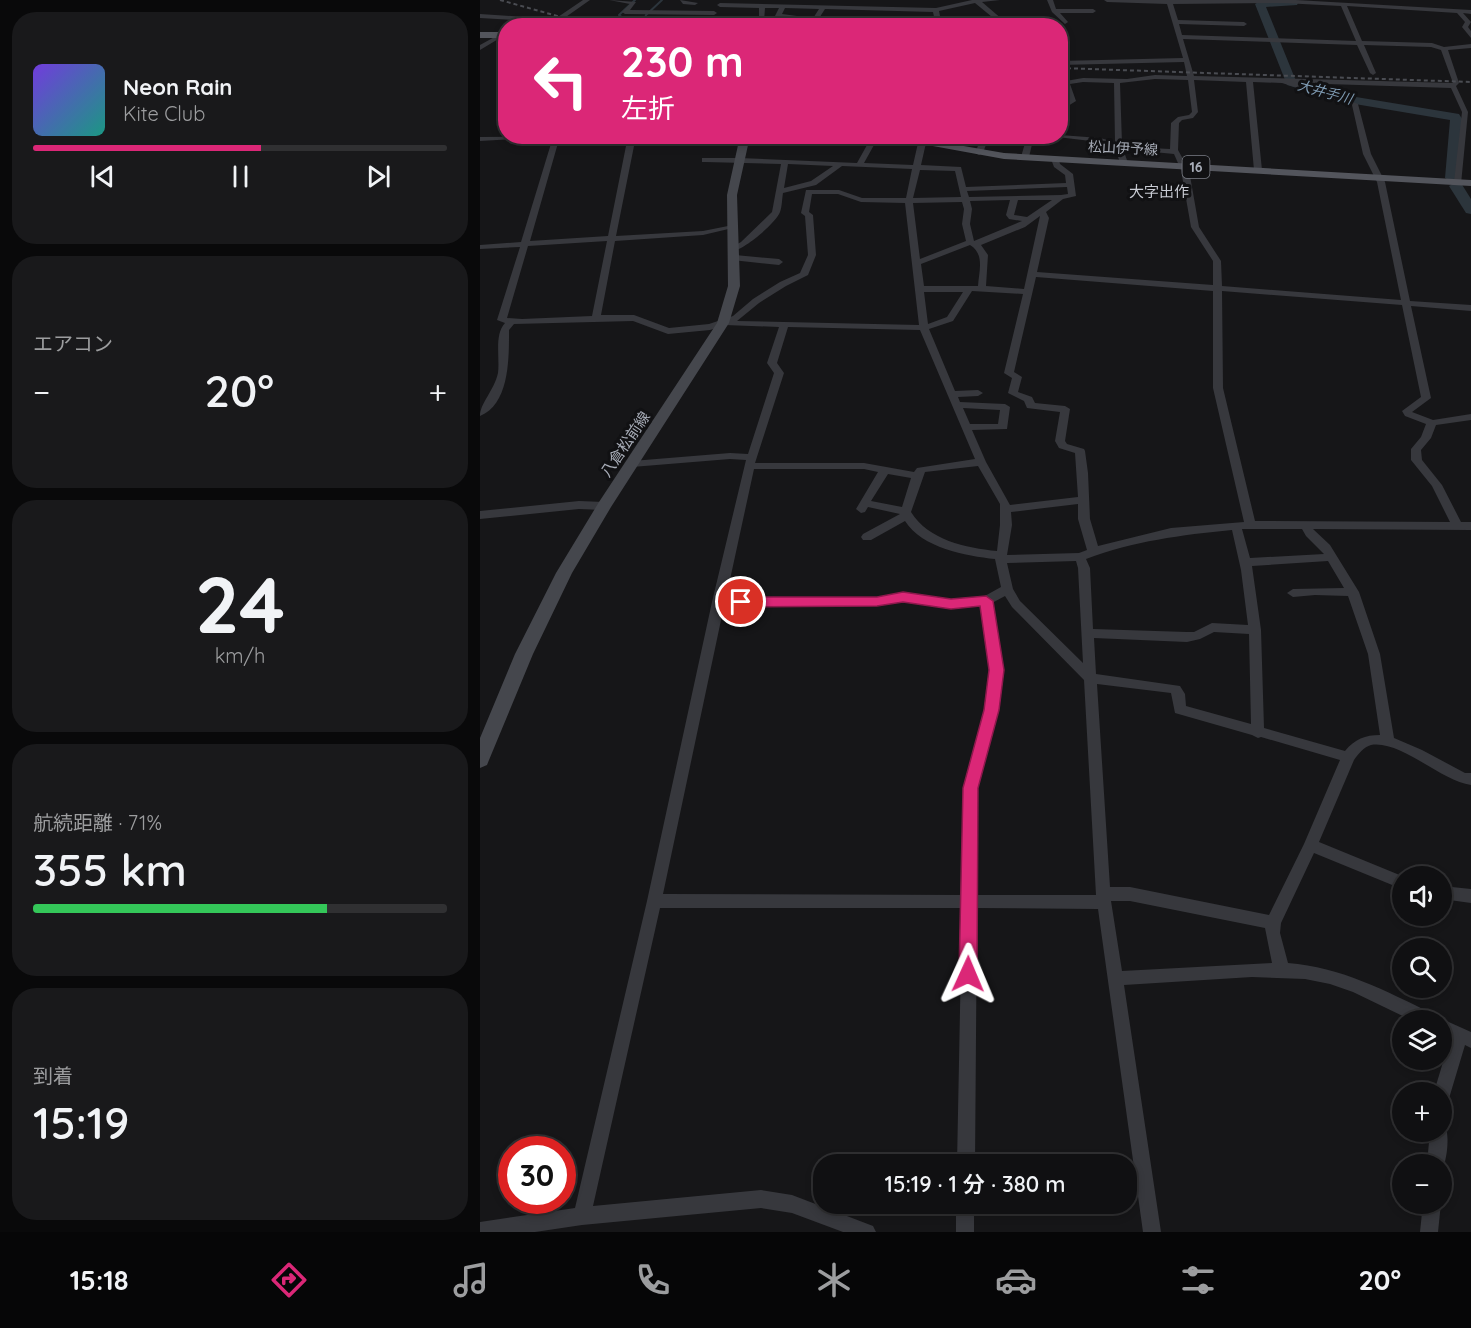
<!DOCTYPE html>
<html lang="ja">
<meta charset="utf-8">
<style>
body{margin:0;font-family:Quicksand,"Noto Sans JP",sans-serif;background:#19191b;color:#f1f3f6;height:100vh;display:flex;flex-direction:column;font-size:22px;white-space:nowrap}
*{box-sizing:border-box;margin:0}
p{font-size:20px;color:#9c9d9f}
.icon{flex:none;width:33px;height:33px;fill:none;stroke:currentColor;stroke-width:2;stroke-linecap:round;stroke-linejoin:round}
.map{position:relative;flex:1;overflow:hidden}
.side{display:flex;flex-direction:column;gap:12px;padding:12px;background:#09090a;width:480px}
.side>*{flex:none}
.banner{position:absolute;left:18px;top:18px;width:570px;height:126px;border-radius:24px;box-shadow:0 3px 9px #0003,0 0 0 2px #303032;background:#db2777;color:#fff;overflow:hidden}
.fabs{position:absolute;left:912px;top:866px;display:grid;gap:12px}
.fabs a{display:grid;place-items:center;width:60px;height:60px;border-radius:50%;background:#101012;box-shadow:0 3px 9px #0003,0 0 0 2px #303032;font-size:30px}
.speed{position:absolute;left:18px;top:1136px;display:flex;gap:12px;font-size:30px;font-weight:700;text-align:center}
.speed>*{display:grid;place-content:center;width:78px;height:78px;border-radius:50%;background:#101012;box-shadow:0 3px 9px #0003,0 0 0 2px #303032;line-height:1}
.speed .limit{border:9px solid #d22;background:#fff;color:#111}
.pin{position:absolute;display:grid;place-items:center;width:51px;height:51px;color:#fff;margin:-26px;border:3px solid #fff;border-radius:50%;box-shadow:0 2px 6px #0007}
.me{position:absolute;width:66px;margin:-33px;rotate:1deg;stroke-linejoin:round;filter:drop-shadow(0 0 4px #0008)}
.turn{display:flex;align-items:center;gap:21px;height:126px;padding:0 24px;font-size:27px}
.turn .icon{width:78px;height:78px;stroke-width:2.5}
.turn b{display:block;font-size:42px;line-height:51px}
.big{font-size:45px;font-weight:600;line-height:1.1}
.side .card{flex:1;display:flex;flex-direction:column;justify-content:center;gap:9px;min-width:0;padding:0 21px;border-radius:24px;background:#19191b}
.side .dial{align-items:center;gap:0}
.dial b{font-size:78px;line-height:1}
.song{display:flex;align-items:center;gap:18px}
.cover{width:72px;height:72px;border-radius:9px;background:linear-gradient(135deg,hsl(260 70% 55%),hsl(170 70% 35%))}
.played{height:6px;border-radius:3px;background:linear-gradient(90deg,#db2777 55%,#303032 55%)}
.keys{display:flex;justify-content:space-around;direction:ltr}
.heat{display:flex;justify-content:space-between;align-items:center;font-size:33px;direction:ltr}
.charge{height:9px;border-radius:4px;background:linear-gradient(90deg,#34c759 71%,#303032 0)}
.trip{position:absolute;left:333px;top:1154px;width:324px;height:60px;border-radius:24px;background:#101012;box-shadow:0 3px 9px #0003,0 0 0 2px #303032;font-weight:600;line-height:60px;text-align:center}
.tabs{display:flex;height:96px;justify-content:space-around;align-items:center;background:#060607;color:#9c9d9f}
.tabs .icon{width:42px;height:42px}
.tabs .selected{color:#db2777}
.tabs b{font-size:27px;color:#f1f3f6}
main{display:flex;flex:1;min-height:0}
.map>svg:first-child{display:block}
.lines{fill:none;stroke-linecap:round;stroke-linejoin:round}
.stream{stroke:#2c353c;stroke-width:2}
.river{fill:#2c353c;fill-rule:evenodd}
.street{fill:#37383d;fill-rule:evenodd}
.secondary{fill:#45474d;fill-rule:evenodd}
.primary{fill:#53555c;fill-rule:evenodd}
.rail{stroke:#4a4c52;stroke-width:2;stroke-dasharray:4 3;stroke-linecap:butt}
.route{fill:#db2777;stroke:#8e194d;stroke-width:1.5}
.labels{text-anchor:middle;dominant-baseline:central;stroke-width:6;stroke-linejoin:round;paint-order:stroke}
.far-water-label{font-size:14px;font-style:italic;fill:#7f9bb3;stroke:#111113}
.far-street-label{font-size:14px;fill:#a8adb8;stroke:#111113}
.shield{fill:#111113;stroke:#7b7e86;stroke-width:1.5}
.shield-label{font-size:14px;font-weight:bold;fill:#a8adb8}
.far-quarter-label{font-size:15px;fill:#c9ccd4;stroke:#111113}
.street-label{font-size:15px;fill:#a8adb8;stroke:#111113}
</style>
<main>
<section class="side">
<div class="card">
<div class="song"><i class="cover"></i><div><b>Neon Rain</b><p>Kite Club</p></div></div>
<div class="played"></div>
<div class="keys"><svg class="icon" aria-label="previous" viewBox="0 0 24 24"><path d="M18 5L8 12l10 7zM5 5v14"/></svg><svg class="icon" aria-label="pause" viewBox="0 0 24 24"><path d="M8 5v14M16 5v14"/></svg><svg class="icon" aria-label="next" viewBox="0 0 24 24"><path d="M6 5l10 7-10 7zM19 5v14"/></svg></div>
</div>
<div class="card"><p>エアコン</p>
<div class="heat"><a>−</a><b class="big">20°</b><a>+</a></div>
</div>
<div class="card dial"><b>24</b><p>km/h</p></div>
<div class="card"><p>航続距離 · 71%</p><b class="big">355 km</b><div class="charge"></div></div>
<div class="card"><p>到着</p><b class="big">15:19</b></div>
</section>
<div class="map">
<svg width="991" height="1232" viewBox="0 0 991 1232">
<rect width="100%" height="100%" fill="#161618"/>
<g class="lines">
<g class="stream">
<path d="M 140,26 L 143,18 L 139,15 L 155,0"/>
<path d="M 162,26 L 166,15 L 182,0"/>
</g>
<g class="river">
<path d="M 813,0 L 818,3 L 817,5 L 786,7 L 816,81 L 864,95 L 979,114 L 984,122 L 977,181 L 972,182 L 965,178 L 970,120 L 863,102 L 807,85 L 775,4 L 780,1 Z"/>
<path d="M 976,182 L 981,183 L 991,199 L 991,214 L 986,213 L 969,186 Z"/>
</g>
<g class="street">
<path d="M 103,0 L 110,0 L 73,26 L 67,26 L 70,22 L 0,18 L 0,14 L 75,19 Z"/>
<path d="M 129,0 L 156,2 L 150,10 L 234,11 L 237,13 L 234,15 L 145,14 L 142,12 L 150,4 Z"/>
<path d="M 200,0 L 218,3 L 215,5 L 203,4 Z"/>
<path d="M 492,0 L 520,0 L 502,2 L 530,26 L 523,26 L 495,3 L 459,11 L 462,26 L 456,26 L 453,12 L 345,9 L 334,26 L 328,26 L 339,9 L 305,8 L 302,14 L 317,16 L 301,18 L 300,26 L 294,26 L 295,16 L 299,8 L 285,8 L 284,21 L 262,23 L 260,20 L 279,18 L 279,8 L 240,7 L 237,5 L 240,3 L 456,8 Z"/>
<path d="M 567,0 L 573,0 L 576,9 L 613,9 L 616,11 L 613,13 L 580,13 L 588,22 L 585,24 L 572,12 Z"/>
<path d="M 624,0 L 816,0 L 991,10 L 991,14 L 983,13 L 991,22 L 988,27 L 991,31 L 991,38 L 982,27 L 985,22 L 977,13 L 867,6 L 882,41 L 952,43 L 964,47 L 991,44 L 991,48 L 968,50 L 979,83 L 976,86 L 988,112 L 981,184 L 974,182 L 982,112 L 971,88 L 817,83 L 878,104 L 891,154 L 905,182 L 930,301 L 991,305 L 991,311 L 931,306 L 951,398 L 932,412 L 953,420 L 991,414 L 991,420 L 956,425 L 951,438 L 941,450 L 942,460 L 962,485 L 981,522 L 991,522 L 991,530 L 833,529 L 850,545 L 879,592 L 900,654 L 914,738 L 942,750 L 985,773 L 991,773 L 991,785 C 961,781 921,740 891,745 C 884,747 878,754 874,760 L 839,842 L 922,876 L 922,889 L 834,853 L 801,923 L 800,933 L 808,963 C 861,967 906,991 953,1014 L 955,1020 L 931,1020 L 873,992 L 850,984 L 825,979 L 772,977 L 644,985 L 681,1232 L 663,1232 L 618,909 L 497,908 L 495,1164 L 477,1164 L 482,908 L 180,908 L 113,1206 L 281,1190 L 312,1195 L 393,1226 L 396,1232 L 363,1232 L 312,1213 L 281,1208 L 102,1225 L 55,1232 L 0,1232 L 0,1222 L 95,1208 L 167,901 L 232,602 L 266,460 L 250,459 L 152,467 L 147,464 L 152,461 L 250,453 L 268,454 L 294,373 L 287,363 L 299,327 L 245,325 L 230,330 L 188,334 L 153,321 L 34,324 L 29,330 C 29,357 30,404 0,416 C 0,403 14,391 18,373 C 20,357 14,335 25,323 L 17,320 L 40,247 L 0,249 L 0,245 L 41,242 L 73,137 L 0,141 L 0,137 L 80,136 L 50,241 L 128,236 L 148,136 L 156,136 L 136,236 L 223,231 L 253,225 L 257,227 L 223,235 L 135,241 L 121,315 L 154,315 L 189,328 L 229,324 L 253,316 L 273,299 L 300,282 L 320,273 L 328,255 L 325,216 L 321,213 L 326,190 L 359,190 L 382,198 L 426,198 L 432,169 L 362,166 L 336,185 L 303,193 C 302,199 302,207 300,212 C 296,223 263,251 252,251 L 252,247 L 261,242 L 292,212 L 301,164 L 225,162 L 222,162 L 222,158 L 260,158 L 377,163 L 392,136 L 399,136 L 384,163 L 433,165 L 438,143 L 442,141 L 446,143 L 441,165 L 481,167 L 486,187 L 586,183 L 585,175 L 574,167 L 571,159 L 578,157 L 580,164 L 593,174 L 596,196 L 583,199 L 566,212 L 569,218 L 557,272 L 733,285 L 733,261 L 711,227 L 701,170 L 694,154 L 643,149 L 648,163 L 644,165 L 640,163 L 635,147 L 619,142 L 569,136 L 580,136 L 580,135 L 620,138 L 635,142 L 634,83 L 603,82 L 590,84 L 596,101 L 580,111 L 580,106 L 589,100 L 584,85 L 580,86 L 580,82 L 603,78 L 647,79 L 675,75 L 707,76 L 704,62 L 580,65 L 580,61 L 703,58 L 687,4 L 627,2 ZM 803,3 L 861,6 L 876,41 L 702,35 L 699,24 L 764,26 L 767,24 L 764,22 L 698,20 L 693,4 ZM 703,39 L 877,45 L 890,73 L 893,75 L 896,73 L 884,45 L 951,47 L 961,50 L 973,83 L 714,76 ZM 675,79 L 708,80 L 712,112 L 709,115 L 698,117 L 691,123 L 690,149 L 651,147 L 642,144 L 640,83 ZM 714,80 L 766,82 L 774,170 L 778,172 L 782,170 L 773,82 L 802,83 L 872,105 L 883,154 L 897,182 L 921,300 L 742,286 L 741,261 L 719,227 L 709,170 L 698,150 L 699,123 L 702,120 L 713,118 L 718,112 ZM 308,164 L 353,166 L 331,181 L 304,188 ZM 440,170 L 475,171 L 481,197 L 433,198 ZM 587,187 L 588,194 L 581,195 L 489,197 L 487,191 ZM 332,194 L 358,194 L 381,202 L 425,203 L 439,325 L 257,321 L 279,303 L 306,286 L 328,275 L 336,255 L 333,215 L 329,212 ZM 530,200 L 526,215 L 529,219 L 542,221 L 494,241 L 490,224 L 492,209 L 490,201 ZM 538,200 L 572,200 L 547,217 L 534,215 ZM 482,202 L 484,209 L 482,224 L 486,241 L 440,259 L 433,203 ZM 560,216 L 544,289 L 506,286 L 508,255 L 501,245 L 545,227 ZM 127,241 L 112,316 L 42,319 L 27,318 L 48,246 ZM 490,245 C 505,254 499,271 498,286 L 444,286 L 441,264 ZM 556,277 L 733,291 L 733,388 L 764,522 L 691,528 L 618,546 L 610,519 L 608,473 L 605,451 L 604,449 L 587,444 L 585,441 L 590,409 L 585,406 L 555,403 L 552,397 L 538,392 L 542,377 L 534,372 ZM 492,291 L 543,294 L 524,373 L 532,378 L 528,393 L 544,401 L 547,408 L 580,412 L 575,441 L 579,448 L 595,453 L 598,497 L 530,505 L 506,462 L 492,430 L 527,429 L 530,407 L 525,404 L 480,402 L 478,397 L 498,396 L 503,393 L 498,390 L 475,391 L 449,329 L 473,321 ZM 742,291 L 922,305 L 941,397 L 922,411 L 925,416 L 946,424 L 941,437 L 931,449 L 931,460 L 952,486 L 970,522 L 775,521 L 743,388 ZM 444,292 L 483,292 L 467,317 L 448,324 ZM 308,327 L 440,330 L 495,459 L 437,468 L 434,472 L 384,463 L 275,463 L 304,373 L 297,363 ZM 483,408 L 520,410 L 518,424 L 490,424 ZM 498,466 L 520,504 L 520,525 L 517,551 C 486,548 448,540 431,512 L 445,472 ZM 274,469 L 384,469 L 398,472 L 376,509 L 381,513 L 385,512 L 388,507 L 420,514 L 383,534 L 381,537 L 383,540 L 391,540 L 425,521 C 442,548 486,556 515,559 L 521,587 L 503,597 L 471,600 L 423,593 L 397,597 L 246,598 ZM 408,474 L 431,478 L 422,507 L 391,501 ZM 598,504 L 598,519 L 607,550 L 599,553 L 527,555 L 532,525 L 531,512 ZM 762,529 L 822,529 L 826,536 L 844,554 L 770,558 ZM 752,530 L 761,570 L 768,625 L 732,623 L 714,632 L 707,632 L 613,629 L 610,568 L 606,559 C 654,541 701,535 752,530 ZM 596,561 L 598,568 L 603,663 L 540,601 L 533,589 L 527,563 ZM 848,561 L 864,588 L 813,589 L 807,593 L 813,597 L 835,595 L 868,596 L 888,654 L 900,735 C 885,735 875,739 865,751 L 784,728 L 781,630 L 772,566 ZM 525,596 L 532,607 L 604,680 L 616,895 L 497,895 L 498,788 L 517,710 L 523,670 L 512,603 ZM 423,601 L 471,608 L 501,606 L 511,670 L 505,710 L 484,788 L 482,895 L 183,894 L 244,606 L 397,605 ZM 734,632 L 769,634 L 771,724 L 706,706 L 705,694 L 700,686 L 616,674 L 614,638 L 707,642 L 720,639 ZM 617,684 L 691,693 L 695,713 L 772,735 L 778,738 L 781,737 L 860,760 L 824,844 L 789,915 L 650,887 L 630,887 ZM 631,901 L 650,901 L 785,928 L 792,963 L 642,971 Z"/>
<path d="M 20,34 L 25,35 L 0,50 L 0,45 Z"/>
<path d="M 502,136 L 509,136 L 503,153 L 499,155 L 495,153 Z"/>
<path d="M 547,136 L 554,136 L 549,157 L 545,159 L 541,157 Z"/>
<path d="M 255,255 L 299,259 L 303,262 L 299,265 L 252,260 L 251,258 Z"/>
<path d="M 99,501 L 124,502 L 129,506 L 124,510 L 99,509 L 0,519 L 0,511 Z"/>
<path d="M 962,886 L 991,889 L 991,903 L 962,899 Z"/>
<path d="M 962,1019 L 991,1032 L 991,1048 L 985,1045 L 970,1095 L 968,1101 L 962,1103 L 962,1092 L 954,1092 L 970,1039 L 962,1035 L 962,1020 L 960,1020 Z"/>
<path d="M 962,1123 L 965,1125 C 970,1137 967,1160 962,1170 L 962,1164 L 947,1164 L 950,1131 L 962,1131 Z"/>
<rect x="476" y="1203" width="18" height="29"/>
<path d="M 943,1203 L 961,1203 L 958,1232 L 940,1232 Z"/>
</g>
<path class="secondary" d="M 260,136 L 270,136 L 257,195 L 260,286 L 249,323 L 131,507 L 92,573 L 53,654 L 9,760 L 7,765 L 0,768 L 0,738 L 35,654 L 76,573 L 119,502 L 237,323 L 248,286 L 247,195 Z"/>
<g class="primary">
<rect x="0" y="32" width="26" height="6"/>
<path d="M 398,136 L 426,136 L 524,153 L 991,180 L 991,186 L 524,159 Z"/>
</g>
<g class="rail">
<path d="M 20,0 L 113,26"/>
<path d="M 580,68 L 991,82"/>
</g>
</g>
<path class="route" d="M 423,592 L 471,599 L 506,596 L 513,601 L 524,670 L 519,710 L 498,788 L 497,974 L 494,980 L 488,982 L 482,980 L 479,974 L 483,788 L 504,710 L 509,670 L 500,606 L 471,609 L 423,602 L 397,606 L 261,607 L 254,602 L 261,597 L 397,597 Z"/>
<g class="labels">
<g class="far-water-label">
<text transform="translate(845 92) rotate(15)">大井手川</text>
</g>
<g class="far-street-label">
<text transform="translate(643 148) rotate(3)">松山伊予線</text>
</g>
<rect class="shield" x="702.5" y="156" width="27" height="22" rx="4.5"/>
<g class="shield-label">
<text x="716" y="167">16</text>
</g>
<g class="far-quarter-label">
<text x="679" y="191">大字出作</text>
</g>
<g class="street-label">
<text transform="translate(145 444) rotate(-56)">八倉松前線</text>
</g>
</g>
</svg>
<div class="fabs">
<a><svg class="icon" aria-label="sound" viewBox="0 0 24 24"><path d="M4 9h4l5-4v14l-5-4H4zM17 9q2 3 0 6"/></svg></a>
<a><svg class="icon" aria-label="search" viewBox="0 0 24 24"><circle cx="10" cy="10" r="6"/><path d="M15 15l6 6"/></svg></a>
<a><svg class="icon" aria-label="layers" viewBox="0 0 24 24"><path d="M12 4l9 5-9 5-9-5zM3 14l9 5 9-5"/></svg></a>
<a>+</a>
<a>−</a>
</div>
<div class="speed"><div class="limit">30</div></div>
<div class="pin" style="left:261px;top:602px;background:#d93025"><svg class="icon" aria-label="arrive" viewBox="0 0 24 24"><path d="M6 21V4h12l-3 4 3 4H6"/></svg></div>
<svg class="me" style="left:488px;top:974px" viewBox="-20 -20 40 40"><path d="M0-17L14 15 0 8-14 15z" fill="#db2777" stroke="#fff" stroke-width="4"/></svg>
<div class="trip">15:19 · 1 分 · 380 m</div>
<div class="banner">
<div class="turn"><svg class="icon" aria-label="left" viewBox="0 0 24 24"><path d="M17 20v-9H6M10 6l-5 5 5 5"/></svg><div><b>230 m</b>左折</div></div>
</div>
</div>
</main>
<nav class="tabs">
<b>15:18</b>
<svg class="icon selected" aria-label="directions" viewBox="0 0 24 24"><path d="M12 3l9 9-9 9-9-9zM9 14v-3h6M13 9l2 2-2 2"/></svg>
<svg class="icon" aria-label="music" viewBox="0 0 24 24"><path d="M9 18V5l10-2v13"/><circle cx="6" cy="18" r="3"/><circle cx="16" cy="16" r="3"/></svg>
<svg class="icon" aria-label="phone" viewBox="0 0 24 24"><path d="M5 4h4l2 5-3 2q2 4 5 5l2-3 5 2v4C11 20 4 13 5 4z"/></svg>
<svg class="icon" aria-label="climate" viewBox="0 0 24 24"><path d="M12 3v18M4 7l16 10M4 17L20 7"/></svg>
<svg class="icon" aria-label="car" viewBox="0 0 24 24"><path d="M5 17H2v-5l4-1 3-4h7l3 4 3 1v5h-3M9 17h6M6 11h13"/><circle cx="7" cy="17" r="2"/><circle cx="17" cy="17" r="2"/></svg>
<svg class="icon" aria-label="filters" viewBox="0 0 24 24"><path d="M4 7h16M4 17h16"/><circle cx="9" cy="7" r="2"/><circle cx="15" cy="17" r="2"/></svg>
<b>20°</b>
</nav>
